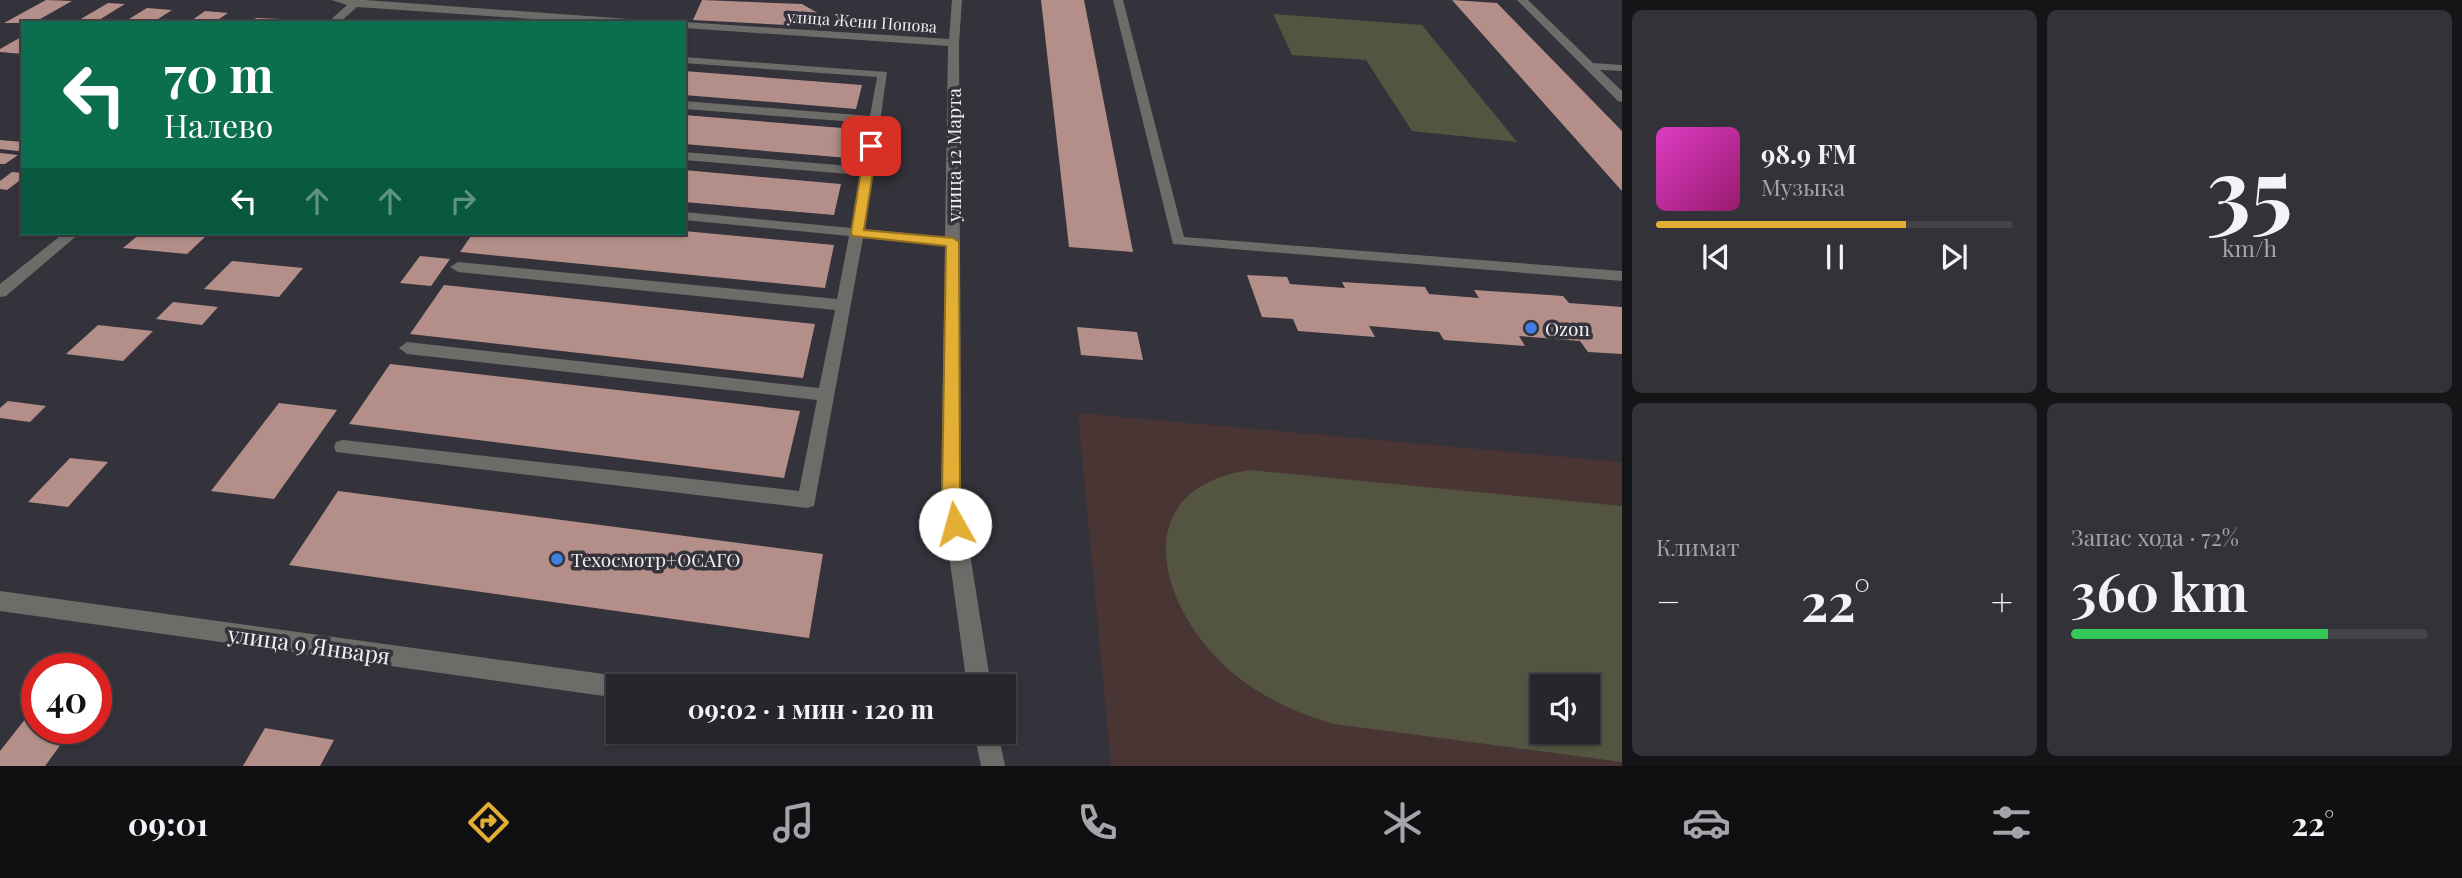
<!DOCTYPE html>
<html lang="ru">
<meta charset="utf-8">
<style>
body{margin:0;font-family:"Playfair Display",serif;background:#333238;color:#f1f3f6;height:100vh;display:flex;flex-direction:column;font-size:26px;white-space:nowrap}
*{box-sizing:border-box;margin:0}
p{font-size:23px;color:#a4a5a9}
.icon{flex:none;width:38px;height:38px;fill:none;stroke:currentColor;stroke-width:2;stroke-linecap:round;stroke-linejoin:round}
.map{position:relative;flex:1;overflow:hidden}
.drawer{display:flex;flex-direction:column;gap:10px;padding:10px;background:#151518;width:840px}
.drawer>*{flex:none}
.banner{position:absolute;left:21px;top:21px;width:665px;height:214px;border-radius:0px;box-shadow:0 2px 5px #0004,0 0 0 2px #434348;background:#0b6e4f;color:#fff;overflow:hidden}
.buttons{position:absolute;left:1530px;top:674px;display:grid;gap:14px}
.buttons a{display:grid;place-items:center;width:70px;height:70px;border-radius:0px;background:#27262c;box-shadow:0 2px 5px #0004,0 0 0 2px #434348;font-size:35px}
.speed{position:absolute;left:21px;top:653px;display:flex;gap:14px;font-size:35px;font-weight:700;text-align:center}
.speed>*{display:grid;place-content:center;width:91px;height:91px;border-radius:50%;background:#27262c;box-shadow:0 2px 5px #0004,0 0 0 2px #434348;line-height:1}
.speed .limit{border:10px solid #d22;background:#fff;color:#111}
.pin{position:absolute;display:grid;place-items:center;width:60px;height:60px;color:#fff;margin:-30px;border-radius:14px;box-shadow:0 4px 10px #0006}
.me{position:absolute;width:77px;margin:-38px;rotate:353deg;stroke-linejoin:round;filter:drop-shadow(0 0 5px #0008)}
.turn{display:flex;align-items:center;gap:24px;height:147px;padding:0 28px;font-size:32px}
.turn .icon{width:91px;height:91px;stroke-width:2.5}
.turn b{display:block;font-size:49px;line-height:60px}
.lanes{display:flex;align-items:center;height:66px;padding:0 28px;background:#0003;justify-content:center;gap:35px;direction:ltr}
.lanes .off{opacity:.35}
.big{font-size:52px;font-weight:700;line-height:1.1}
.drawer .tile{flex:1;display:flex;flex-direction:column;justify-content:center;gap:10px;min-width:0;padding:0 24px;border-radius:10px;background:#333238}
.drawer .dial{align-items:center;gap:0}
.dial b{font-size:91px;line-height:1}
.song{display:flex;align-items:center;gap:21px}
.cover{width:84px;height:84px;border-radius:10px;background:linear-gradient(135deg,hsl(310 70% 55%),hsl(320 70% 35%))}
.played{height:7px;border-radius:4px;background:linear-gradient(90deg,#e3ae34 70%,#434348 70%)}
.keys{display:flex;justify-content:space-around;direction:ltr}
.heat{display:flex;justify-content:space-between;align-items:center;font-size:38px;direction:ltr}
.charge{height:10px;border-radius:5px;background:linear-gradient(90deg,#34c759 72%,#434348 0)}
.drawer .tiles{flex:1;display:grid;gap:10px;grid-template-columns:repeat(2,1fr)}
.trip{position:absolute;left:606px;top:674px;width:410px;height:70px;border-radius:0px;background:#27262c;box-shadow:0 2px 5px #0004,0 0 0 2px #434348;font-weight:700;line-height:70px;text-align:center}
.tab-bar{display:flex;height:112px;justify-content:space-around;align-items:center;background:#100f12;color:#a4a5a9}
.tab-bar .icon{width:49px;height:49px}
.tab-bar .selected{color:#e3ae34}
.tab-bar b{font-size:32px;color:#f1f3f6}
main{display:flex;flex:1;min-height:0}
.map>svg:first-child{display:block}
.education{fill:#4a3535;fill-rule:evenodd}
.green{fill:#535541;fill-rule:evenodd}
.building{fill:#b48f89}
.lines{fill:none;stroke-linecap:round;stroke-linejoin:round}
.minor{fill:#6e6c68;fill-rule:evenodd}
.route{fill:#e3ae34;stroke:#947122;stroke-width:2}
.shop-dot{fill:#3f7fe0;stroke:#34323a;stroke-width:2.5}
.labels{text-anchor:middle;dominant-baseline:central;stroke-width:7;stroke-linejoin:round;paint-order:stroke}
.far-street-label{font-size:16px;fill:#f1eff5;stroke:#34323a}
.street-label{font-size:19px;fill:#f1eff5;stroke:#34323a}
.poi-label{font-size:19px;fill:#f1eff5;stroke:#34323a;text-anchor:start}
.near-street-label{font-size:23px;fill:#f1eff5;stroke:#34323a}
</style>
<main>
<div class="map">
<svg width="1622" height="766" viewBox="0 0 1622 766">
<rect width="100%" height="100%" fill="#34323a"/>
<path class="education" d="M 1078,413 L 1622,462 L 1622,766 L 1111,766 ZM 1542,686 L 1587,686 L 1587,732 L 1542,732 Z"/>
<g class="green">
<path d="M 1273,14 L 1422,25 L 1517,142 L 1412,131 L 1366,60 L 1292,55 Z"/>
<path d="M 1250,470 L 1622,506 L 1622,762 L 1334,724 C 1294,712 1256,695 1225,666 C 1157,603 1127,488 1250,470 ZM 1542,686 L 1587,686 L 1587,732 L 1542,732 Z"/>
</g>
<g class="building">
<path d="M 46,0 L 72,1 L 33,23 L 4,23 Z"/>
<path d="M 702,0 L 802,4 L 844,28 L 693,20 Z"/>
<path d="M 1041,0 L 1084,0 L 1133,252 L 1069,247 Z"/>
<path d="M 1452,0 L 1497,3 L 1622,131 L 1622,191 Z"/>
<path d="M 108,3 L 125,4 L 94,23 L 74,23 Z"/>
<path d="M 147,8 L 172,10 L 155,21 L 129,19 Z"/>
<path d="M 205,11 L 228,13 L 213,23 L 188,23 Z"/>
<path d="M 256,18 L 282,19 L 278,23 L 249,23 Z"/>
<path d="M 23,36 L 23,54 L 0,52 L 0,49 Z"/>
<path d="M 684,71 L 862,85 L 856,109 L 684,95 Z"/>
<path d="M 684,115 L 855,129 L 848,158 L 684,144 Z"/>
<path d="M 0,140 L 23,142 L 23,147 L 18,151 L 0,149 Z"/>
<path d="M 0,153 L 18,155 L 5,164 L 0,164 Z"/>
<path d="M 684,170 L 841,184 L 834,215 L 684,202 Z"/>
<path d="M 12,172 L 23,173 L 23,178 L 7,190 L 0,189 L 0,181 Z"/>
<path d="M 684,231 L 834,245 L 825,288 L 460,252 L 473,233 Z"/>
<path d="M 141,233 L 166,233 L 205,237 L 187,254 L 123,248 Z"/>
<path d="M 420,256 L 450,259 L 431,286 L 400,283 Z"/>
<path d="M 232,261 L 303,268 L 279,297 L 204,289 Z"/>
<path d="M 1247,275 L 1287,277 L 1290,284 L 1345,288 L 1342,282 L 1425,287 L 1429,294 L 1479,298 L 1474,290 L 1563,296 L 1569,303 L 1622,307 L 1622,354 L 1588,352 L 1580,341 L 1519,336 L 1525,346 L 1444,340 L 1439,332 L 1369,326 L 1375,337 L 1298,331 L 1293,319 L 1262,317 Z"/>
<path d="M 444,285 L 815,324 L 803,378 L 410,334 Z"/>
<path d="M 173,302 L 218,307 L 202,325 L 156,319 Z"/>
<path d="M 98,325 L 153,331 L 123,361 L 66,354 Z"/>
<path d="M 1077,327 L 1137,332 L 1143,360 L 1081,355 Z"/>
<path d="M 390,364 L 800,411 L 784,478 L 349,424 Z"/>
<path d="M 8,401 L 46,406 L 30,422 L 0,418 L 0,408 Z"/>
<path d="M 279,403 L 337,410 L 274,499 L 211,491 Z"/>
<path d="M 70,458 L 108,462 L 68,507 L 28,502 Z"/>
<path d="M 338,491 L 823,554 L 809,638 L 289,565 Z"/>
<path d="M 30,713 L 37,714 L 37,728 L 73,728 L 45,766 L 0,766 L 0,751 Z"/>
<path d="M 265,728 L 334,740 L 320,766 L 243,766 Z"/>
</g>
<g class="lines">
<g class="minor">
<path d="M 331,0 L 365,0 L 643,20 L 648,23 L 591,23 L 357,7 L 339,23 L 327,23 L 347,5 Z"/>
<path d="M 952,0 L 962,0 L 959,43 L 961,497 L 991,686 L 967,686 L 941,497 L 945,246 L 863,238 L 814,506 L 807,508 L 336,452 L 334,447 L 336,442 L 343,440 L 799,491 L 817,400 L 407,354 L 399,348 L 407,342 L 819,388 L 835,310 L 458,272 L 450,267 L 458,262 L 837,299 L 849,236 L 684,220 L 684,212 L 851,228 L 860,175 L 684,160 L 684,152 L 861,167 L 869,123 L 684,109 L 684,101 L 870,116 L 877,77 L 684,63 L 684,57 L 887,72 L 865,229 L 945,237 L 948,46 L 684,28 L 684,23 L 680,23 L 684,22 L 949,39 Z"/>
<path d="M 1113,0 L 1123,0 L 1184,237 L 1622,271 L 1622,281 L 1173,244 Z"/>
<path d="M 1517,0 L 1528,0 L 1593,63 L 1622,65 L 1622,71 L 1600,70 L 1622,91 L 1622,102 L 1618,101 Z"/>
<path d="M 64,233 L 80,233 L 6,296 L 0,297 L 0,284 Z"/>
<path d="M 0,591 L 618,676 L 626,679 L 629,686 L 618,686 L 618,698 L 0,611 Z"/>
<path d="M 974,732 L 998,732 L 1005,766 L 981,766 Z"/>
</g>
</g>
<path class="route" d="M 871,142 L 877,146 L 864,230 L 953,238 L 959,242 L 960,497 L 964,524 L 962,530 L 955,532 L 949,530 L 942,497 L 946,246 L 853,236 L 851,233 L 865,146 Z"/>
<g class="shop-dot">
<circle cx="1531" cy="328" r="7"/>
<circle cx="557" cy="559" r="7"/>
</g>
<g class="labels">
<g class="far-street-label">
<text transform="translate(862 21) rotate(4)">улица Жени Попова</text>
</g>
<g class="street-label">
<text transform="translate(953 155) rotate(-90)">улица 12 Марта</text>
</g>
<g class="poi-label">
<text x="1545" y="328">Ozon</text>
<text x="571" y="559">Техосмотр+ОСАГО</text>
</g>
<g class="near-street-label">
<text transform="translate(309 644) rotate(8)">улица 9 Января</text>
</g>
</g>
</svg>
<div class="buttons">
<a><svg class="icon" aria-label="sound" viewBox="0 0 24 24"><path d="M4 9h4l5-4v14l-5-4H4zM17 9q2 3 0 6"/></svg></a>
</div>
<div class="speed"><div class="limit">40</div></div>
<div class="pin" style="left:871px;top:146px;background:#d93025"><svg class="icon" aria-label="arrive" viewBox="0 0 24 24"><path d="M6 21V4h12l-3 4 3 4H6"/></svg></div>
<svg class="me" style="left:955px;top:524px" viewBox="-20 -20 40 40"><circle r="19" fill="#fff"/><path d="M0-13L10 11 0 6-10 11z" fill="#e3ae34"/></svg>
<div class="trip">09:02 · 1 мин · 120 m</div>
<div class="banner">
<div class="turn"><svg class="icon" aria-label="left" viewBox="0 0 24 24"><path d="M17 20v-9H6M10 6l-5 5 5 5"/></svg><div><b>70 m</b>Налево</div></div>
<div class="lanes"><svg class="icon" aria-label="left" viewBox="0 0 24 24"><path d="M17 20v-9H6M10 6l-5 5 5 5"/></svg><svg class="icon off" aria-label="ahead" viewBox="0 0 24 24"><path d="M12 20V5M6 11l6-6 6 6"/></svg><svg class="icon off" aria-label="ahead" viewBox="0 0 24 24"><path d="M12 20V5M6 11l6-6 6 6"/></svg><svg class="icon off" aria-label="right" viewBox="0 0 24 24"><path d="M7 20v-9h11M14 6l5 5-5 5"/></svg></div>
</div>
</div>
<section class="drawer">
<div class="tiles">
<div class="tile">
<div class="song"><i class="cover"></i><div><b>98.9 FM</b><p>Музыка</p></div></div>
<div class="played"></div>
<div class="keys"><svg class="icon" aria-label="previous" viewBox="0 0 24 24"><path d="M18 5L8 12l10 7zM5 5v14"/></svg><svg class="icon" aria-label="pause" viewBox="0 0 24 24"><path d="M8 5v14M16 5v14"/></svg><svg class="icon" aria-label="next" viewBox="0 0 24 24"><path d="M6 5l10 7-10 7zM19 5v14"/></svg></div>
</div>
<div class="tile dial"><b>35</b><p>km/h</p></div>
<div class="tile"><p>Климат</p>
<div class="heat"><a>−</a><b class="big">22°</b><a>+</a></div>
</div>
<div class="tile"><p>Запас хода · 72%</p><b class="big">360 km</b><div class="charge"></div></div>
</div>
</section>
</main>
<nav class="tab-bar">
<b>09:01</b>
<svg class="icon selected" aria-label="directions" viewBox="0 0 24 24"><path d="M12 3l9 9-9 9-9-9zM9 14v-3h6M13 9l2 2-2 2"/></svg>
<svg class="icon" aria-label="music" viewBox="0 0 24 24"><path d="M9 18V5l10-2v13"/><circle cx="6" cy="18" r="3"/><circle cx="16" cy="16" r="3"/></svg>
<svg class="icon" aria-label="phone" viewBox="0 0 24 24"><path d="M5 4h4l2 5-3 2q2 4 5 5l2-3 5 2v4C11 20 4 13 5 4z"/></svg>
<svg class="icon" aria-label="climate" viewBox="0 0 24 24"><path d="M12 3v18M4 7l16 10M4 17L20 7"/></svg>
<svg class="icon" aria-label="car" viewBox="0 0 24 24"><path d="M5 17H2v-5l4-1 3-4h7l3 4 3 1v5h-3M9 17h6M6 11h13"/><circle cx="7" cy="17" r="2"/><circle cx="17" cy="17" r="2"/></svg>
<svg class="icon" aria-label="filters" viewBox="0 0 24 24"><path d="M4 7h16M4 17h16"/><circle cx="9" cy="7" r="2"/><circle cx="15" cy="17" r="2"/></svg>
<b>22°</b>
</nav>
